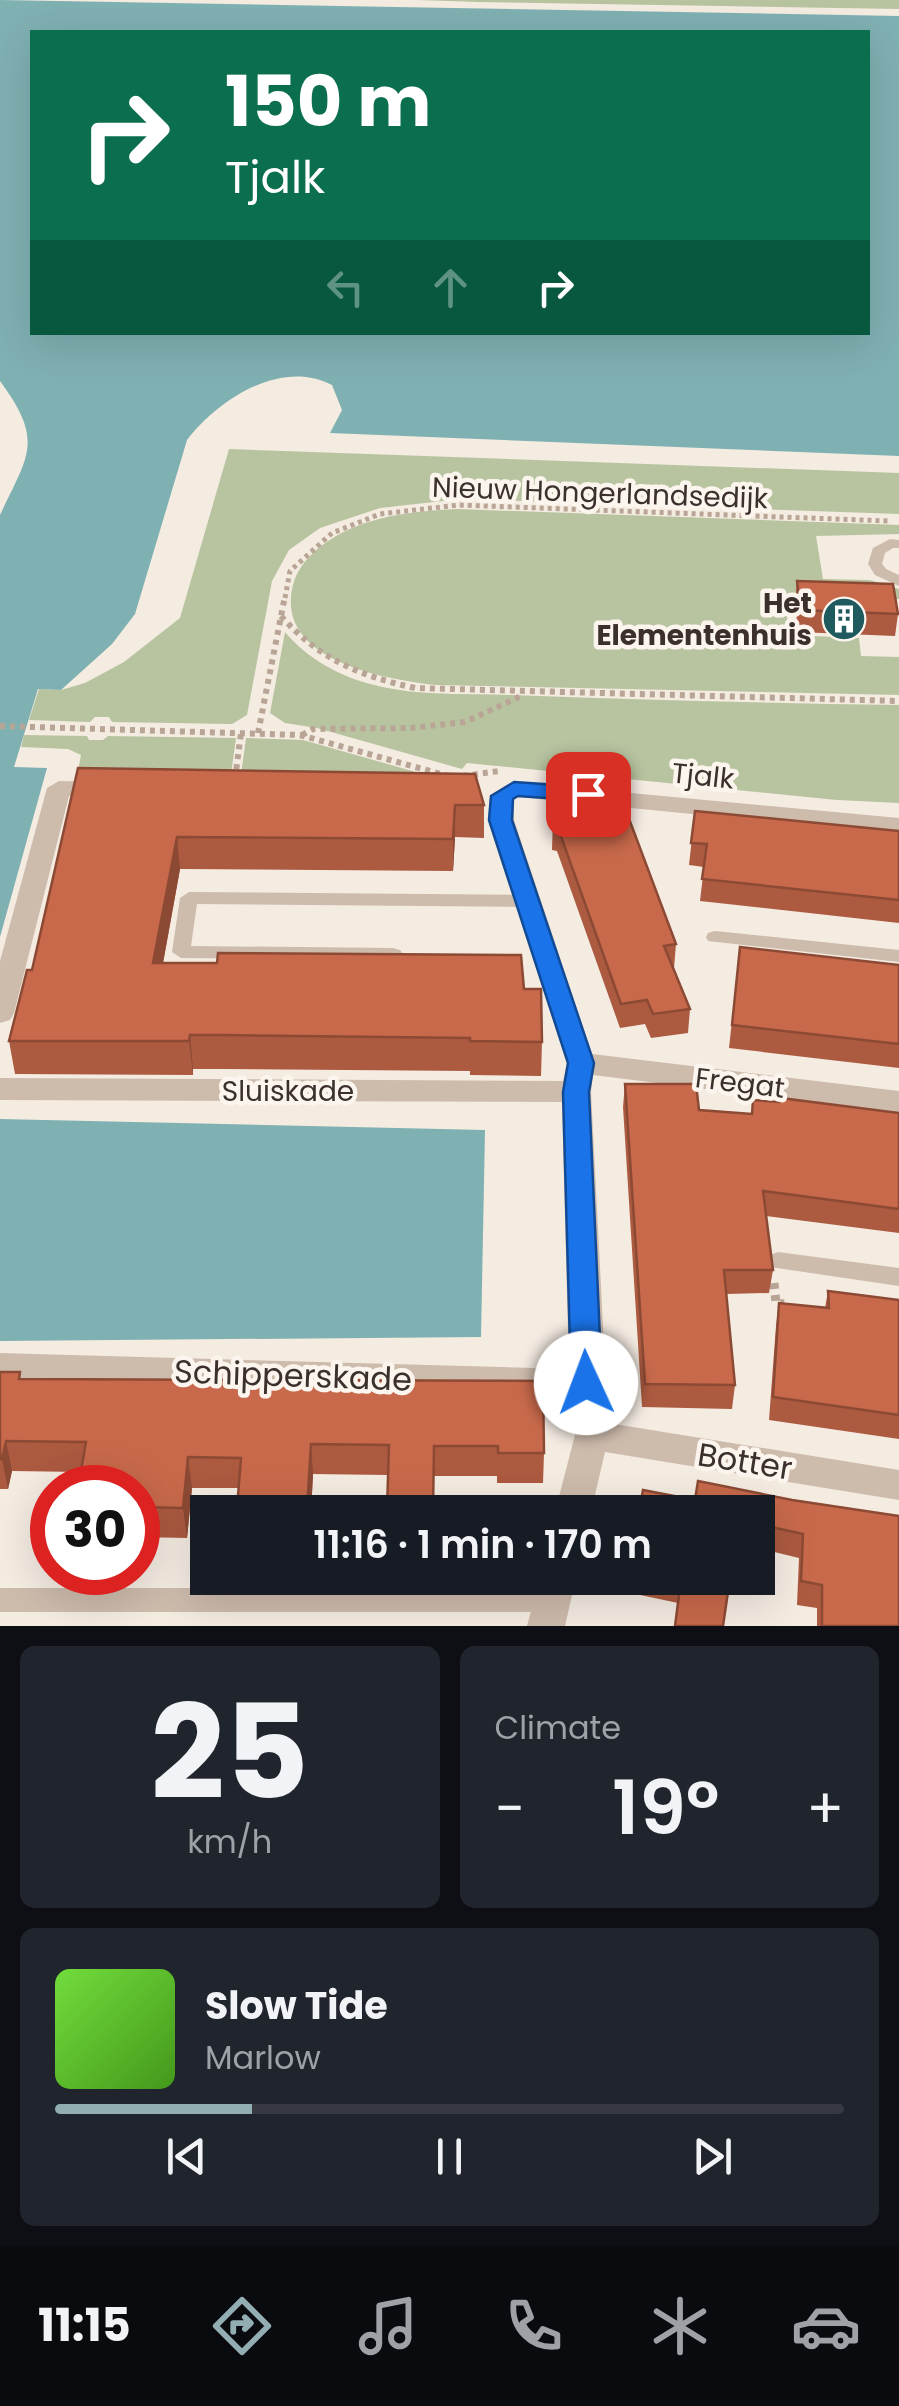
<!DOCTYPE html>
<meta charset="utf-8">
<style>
body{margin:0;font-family:Poppins,sans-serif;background:#20242c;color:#f1f3f6;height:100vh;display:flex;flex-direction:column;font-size:38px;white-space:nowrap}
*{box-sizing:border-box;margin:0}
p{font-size:32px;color:#9ea1a6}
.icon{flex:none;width:55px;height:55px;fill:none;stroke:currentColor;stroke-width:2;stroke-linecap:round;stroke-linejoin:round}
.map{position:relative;height:1626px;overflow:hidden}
.sheet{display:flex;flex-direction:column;gap:20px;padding:20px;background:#0d0f14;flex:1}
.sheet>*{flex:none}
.hud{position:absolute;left:30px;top:30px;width:840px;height:305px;border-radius:0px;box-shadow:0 10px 40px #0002;background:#0b6e4f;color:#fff;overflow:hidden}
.speed{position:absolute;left:30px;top:1465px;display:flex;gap:20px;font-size:50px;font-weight:700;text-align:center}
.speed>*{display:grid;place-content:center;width:130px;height:130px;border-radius:50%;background:#171b24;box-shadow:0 10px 40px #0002;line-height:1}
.speed .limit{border:15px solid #d22;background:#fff;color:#111}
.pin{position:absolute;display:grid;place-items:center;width:85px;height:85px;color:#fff;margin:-42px;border-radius:20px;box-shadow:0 5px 15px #0006}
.me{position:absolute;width:110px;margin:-55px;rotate:358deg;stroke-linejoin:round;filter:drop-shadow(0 0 8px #0008)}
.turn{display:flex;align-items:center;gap:35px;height:210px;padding:0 30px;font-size:45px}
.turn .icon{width:130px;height:130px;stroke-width:2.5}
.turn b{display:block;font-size:70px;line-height:85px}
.lanes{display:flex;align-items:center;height:95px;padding:0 30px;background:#0003;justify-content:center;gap:50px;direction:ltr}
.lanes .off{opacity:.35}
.big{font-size:75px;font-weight:600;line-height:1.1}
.sheet .card{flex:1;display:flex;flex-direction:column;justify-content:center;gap:15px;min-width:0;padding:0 35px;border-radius:15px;background:#20242c}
.sheet .dial{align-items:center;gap:0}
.dial b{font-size:130px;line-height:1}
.song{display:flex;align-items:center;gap:30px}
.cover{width:120px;height:120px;border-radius:15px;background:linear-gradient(135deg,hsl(100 70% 55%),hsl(100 70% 35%))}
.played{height:10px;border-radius:5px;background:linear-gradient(90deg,#92aeb2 25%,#363941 25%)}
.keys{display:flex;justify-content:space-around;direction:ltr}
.heat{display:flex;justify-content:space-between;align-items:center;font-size:55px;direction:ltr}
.sheet .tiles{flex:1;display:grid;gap:20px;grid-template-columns:1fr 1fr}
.card:last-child{grid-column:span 2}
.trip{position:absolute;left:190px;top:1495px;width:585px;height:100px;border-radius:0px;background:#171b24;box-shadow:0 10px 40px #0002;font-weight:600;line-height:100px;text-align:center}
.menu{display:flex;height:160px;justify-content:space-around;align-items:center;background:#090b0e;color:#9ea1a6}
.menu .icon{width:70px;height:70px}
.menu .selected{color:#92aeb2}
.menu b{font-size:45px;color:#f1f3f6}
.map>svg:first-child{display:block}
.green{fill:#b8c4a0}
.water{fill:#7fb0b2;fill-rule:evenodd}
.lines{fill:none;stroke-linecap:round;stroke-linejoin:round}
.path-far2{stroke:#b9a596;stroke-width:5;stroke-dasharray:4 4;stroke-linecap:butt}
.path-far1{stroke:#b9a596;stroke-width:6;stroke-dasharray:5 5;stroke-linecap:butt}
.path{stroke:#b9a596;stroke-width:9;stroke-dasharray:6 6;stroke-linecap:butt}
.lane{fill:#cdbbac;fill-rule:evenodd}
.street{fill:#cdbbac;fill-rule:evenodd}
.wall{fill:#ac5a40}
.shaded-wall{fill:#8c4a34}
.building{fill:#c8694b;stroke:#8c4a34;stroke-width:2.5}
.route{fill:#1a73e8;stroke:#114b97;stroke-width:2.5}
.labels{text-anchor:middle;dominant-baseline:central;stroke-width:9;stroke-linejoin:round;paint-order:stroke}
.street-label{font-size:28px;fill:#3b302b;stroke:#fbf5ee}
.poi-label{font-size:28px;font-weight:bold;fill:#3b302b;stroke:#fbf5ee;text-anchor:end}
.near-street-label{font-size:32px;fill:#3b302b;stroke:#fbf5ee}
</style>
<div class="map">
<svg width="899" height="1626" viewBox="0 0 899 1626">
<rect width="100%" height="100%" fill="#f4ebe1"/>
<g class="green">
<path d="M 416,0 L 899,0 L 899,9 L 479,2 Z"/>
<path d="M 229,449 L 899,473 L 899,514 L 461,499 L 380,508 L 320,528 L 289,550 L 272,581 L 247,715 L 232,724 L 112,722 L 109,717 L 95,717 L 90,722 L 29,720 L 39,689 L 61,690 L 85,683 L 124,662 L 180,618 Z"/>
<path d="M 457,509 L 899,525 L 899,534 L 816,536 L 823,579 L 870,580 L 899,589 L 899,599 L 785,595 L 789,635 L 859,638 L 861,656 L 899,657 L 899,695 L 436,685 C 383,679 274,660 293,585 C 300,558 327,539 352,528 C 385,514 421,511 457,509 Z"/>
<path d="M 285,632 C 304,655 332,672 360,681 C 409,697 461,693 511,695 C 640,700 770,703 899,705 L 899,803 L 837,800 L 467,763 L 462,769 L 317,728 L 285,723 L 270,713 Z"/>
<path d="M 24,735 L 87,736 L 89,740 L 103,740 L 108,736 L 236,738 L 230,782 L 76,781 L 81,755 L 68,749 L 21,747 Z"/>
<path d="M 246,738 L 303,740 L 451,782 L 240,782 Z"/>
</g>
<g class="water">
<path d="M 0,0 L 899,16 L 899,456 L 330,433 L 342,410 L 332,385 C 281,358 218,400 187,440 L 135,614 L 112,644 L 61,690 L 38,689 L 14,767 L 47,768 L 0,937 L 0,515 C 29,454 44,441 0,381 ZM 32,32 L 868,32 L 868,332 L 32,332 Z"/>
<path d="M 0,1119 L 485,1130 L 481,1337 L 0,1341 Z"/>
</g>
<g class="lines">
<path class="path-far2" d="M 285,598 L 290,571 L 332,533 L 380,514 L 459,505 L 889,521"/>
<g class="path-far1">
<path d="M 281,616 C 319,659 360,676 415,688 L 899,701"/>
<path d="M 0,726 L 300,735 L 448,776"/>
<path d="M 258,733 L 285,596"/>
<path d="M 302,735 L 313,729 L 411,728 L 465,722 L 521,696"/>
<path d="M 463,776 L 499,771"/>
<path d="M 235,779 L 241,733"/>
</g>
<path class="path" d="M 774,1283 L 776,1303 L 784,1304"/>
<g class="lane">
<path d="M 890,539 L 899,540 L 899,548 L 893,548 L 885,553 L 882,564 L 886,569 L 899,575 L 899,586 L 875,575 L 868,564 L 873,548 Z"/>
<path d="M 189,892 L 527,895 L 536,901 L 527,907 L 197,904 L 191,946 L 393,948 L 400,950 L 403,954 L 400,958 L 393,960 L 181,958 L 172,952 L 180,898 Z"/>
<path d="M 715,931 L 899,950 L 899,962 L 708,941 L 706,937 L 708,933 Z"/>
<path d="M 778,1252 L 899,1268 L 899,1286 L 770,1267 L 767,1261 L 770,1255 Z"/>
<path d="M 0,1588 L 552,1588 L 561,1592 L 565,1600 L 561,1608 L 552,1612 L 0,1612 Z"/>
</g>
<g class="street">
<path d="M 59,781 L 107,782 L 119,789 L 107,796 L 69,796 L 14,1013 L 10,1020 L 0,1023 L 0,961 L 47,788 Z"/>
<path d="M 513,782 L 899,818 L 899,834 L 518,797 L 514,799 L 514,820 L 592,1054 L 899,1091 L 899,1113 L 593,1075 L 591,1092 L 608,1423 L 899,1470 L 899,1500 L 605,1452 L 591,1512 L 555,1512 L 575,1435 L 571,1397 L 0,1381 L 0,1353 L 569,1369 L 562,1102 L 0,1100 L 0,1078 L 563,1081 L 567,1063 L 488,820 L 490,796 Z"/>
<path d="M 540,1578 L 576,1578 L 565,1626 L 527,1626 Z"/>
</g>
</g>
<g class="wall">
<path d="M 797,581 L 898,614 L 895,636 L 798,632 L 795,602 Z"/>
<path d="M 78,768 L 484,805 L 484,838 L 455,837 L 453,871 L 180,869 L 163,963 L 524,989 L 542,1042 L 541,1076 L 470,1075 L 470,1071 L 226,1069 L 193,1069 L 193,1075 L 15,1074 L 9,1041 L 32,970 Z"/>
<path d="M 586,800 L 676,944 L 674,968 L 690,1009 L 688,1033 L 651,1038 L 645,1024 L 620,1028 L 557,851 L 552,850 L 553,814 L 585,811 Z"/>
<path d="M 695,811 L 899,831 L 899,923 L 700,901 L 704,867 L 689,865 Z"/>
<path d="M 740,947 L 899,965 L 899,1068 L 729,1048 Z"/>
<path d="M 625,1084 L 699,1110 L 751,1114 L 899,1113 L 899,1233 L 766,1216 L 773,1270 L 769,1293 L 726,1294 L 735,1385 L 732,1409 L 642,1407 L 623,1107 Z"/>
<path d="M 828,1291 L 899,1300 L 899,1439 L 769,1420 L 776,1326 L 779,1303 L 825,1308 Z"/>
<path d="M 0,1372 L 21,1379 L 544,1453 L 543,1483 L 497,1483 L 497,1476 L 434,1476 L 433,1512 L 387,1512 L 388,1475 L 313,1474 L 311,1512 L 238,1512 L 239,1488 L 192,1488 L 187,1538 L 138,1537 L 138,1488 L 81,1472 L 12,1471 L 8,1489 L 0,1489 Z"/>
<path d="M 695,1500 L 792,1500 L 899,1626 L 817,1626 L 817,1608 L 797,1605 L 799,1558 L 758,1548 L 758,1512 Z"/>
<path d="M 628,1578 L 730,1578 L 678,1603 L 626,1592 Z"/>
</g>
<g class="shaded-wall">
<path d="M 455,805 L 455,837 L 453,871 L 453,839 Z"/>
<path d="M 177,837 L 180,869 L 157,996 L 153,963 Z"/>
<path d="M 190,1035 L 193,1069 L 193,1075 L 189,1041 Z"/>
<path d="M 6,1441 L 12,1471 L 8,1489 L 2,1459 Z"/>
<path d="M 311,1444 L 313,1474 L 311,1512 L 307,1512 Z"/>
<path d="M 188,1457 L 192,1488 L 187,1538 L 183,1508 Z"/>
</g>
<g class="building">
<path d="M 797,581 L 893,584 L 898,614 L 800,610 Z"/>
<path d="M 78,768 L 475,774 L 484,805 L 455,805 L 453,839 L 177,837 L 153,963 L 217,963 L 218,953 L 521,955 L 524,989 L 541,989 L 542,1042 L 470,1041 L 470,1038 L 223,1035 L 190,1035 L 189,1041 L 9,1041 L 27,970 L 32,970 Z"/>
<path d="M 617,797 L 621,808 L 625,808 L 676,944 L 664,946 L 690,1009 L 653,1014 L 647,1000 L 621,1004 L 558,828 L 553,827 L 553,814 L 589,810 L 586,800 Z"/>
<path d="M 695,811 L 899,831 L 899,900 L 702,879 L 707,844 L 691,843 Z"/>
<path d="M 740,947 L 899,965 L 899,1044 L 732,1025 Z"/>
<path d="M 625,1084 L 696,1084 L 699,1110 L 752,1114 L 753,1100 L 779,1102 L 780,1098 L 899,1113 L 899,1209 L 763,1191 L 773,1270 L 724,1270 L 735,1385 L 645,1384 Z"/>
<path d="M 828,1291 L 899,1300 L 899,1415 L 773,1397 L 779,1303 L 829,1308 Z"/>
<path d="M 0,1372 L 20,1372 L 19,1379 L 543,1381 L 544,1453 L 498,1453 L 498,1446 L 434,1446 L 433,1510 L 387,1510 L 389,1445 L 311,1444 L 307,1509 L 237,1508 L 241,1458 L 188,1457 L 183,1508 L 138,1507 L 138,1488 L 78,1488 L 86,1442 L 6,1441 L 2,1459 L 0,1459 Z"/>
<path d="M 698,1481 L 792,1500 L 899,1516 L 899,1626 L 822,1626 L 822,1585 L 801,1581 L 803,1534 L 758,1524 L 758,1512 L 639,1512 L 643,1490 L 695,1500 Z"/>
<path d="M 671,1578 L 730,1578 L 723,1626 L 675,1626 L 681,1580 Z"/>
</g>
<path class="route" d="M 514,782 L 588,787 L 599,794 L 588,801 L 518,796 L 513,799 L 512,820 L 594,1063 L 589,1092 L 602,1383 L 597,1392 L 586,1395 L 576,1392 L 571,1383 L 563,1092 L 568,1063 L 489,820 L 491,796 Z"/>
<defs>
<g id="building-disc" transform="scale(2.25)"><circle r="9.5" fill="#1f5a5e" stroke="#fbf5ee"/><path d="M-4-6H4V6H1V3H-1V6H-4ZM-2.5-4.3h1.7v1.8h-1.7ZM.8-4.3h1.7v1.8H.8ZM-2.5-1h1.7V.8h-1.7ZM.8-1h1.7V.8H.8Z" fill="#fff"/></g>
</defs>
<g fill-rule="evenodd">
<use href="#building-disc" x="844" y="619"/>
</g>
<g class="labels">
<g class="street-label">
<text transform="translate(600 493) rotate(2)">Nieuw Hongerlandsedijk</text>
<text transform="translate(703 776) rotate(6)">Tjalk</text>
<text transform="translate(740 1083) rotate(7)">Fregat</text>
<text x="288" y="1091">Sluiskade</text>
</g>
<g class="poi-label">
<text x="812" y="603">Het<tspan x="812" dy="32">Elementenhuis</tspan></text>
</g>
<g class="near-street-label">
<text transform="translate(293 1375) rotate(2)">Schipperskade</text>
<text transform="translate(745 1461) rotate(9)">Botter</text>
</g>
</g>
</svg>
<div class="speed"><div class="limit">30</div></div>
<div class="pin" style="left:588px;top:794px;background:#d93025"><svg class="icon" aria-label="arrive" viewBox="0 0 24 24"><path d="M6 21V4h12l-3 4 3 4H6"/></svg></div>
<svg class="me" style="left:586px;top:1383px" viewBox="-20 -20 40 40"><circle r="19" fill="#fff"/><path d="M0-13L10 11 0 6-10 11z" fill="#1a73e8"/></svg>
<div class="trip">11:16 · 1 min · 170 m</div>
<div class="hud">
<div class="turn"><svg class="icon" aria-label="right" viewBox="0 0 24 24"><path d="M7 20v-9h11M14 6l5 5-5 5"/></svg><div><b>150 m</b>Tjalk</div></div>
<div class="lanes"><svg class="icon off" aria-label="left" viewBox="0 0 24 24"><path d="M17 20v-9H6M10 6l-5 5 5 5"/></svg><svg class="icon off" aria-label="ahead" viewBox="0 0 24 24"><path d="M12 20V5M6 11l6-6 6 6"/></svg><svg class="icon" aria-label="right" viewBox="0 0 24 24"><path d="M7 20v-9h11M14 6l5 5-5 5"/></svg></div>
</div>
</div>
<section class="sheet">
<div class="tiles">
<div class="card dial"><b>25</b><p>km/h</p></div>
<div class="card"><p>Climate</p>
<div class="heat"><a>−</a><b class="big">19°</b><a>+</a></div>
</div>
<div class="card">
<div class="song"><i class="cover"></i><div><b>Slow Tide</b><p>Marlow</p></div></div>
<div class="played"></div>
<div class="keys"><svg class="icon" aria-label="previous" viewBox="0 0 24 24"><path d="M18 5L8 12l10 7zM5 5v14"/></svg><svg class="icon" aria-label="pause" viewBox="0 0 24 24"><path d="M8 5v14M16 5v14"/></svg><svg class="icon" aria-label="next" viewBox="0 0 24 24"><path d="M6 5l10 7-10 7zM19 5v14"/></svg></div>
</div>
</div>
</section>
<nav class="menu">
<b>11:15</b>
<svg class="icon selected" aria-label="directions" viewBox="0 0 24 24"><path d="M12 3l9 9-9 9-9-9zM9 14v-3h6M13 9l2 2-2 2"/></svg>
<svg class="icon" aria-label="music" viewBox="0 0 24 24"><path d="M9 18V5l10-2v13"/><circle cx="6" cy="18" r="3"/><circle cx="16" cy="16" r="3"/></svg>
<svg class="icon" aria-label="phone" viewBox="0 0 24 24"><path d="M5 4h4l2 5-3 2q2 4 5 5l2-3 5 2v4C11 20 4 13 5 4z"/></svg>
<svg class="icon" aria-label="climate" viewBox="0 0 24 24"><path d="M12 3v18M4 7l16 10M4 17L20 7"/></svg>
<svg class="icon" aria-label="car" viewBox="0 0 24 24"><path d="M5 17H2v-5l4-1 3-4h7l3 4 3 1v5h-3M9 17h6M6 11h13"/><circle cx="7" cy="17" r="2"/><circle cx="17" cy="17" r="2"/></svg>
</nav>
